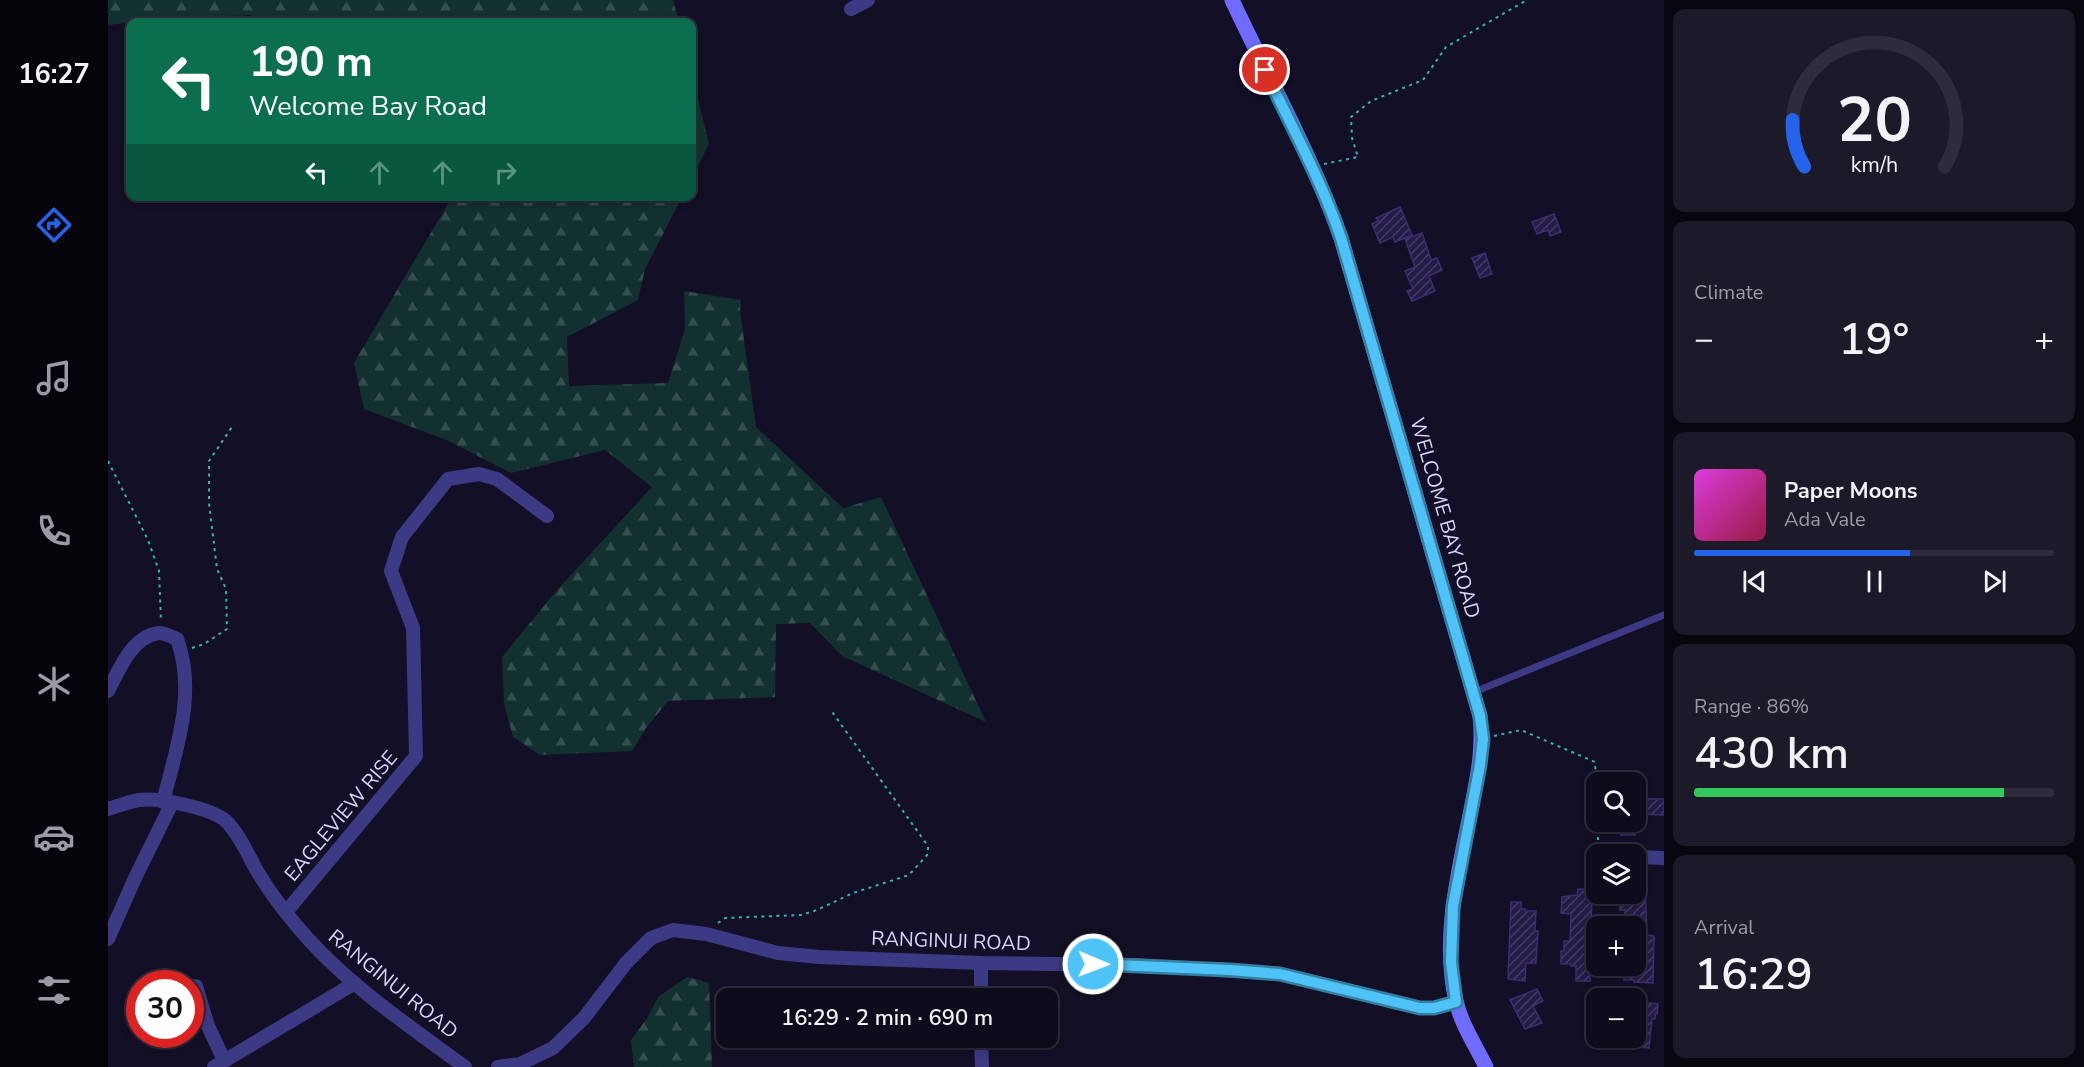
<!DOCTYPE html>
<meta charset="utf-8">
<style>
body{margin:0;font-family:"Nunito Sans",sans-serif;background:#1c1929;color:#f1f3f6;height:100vh;display:flex;flex-direction:column;font-size:22px;white-space:nowrap}
*{box-sizing:border-box;margin:0}
p{font-size:20px;color:#9b9ba3}
.icon{flex:none;width:33px;height:33px;fill:none;stroke:currentColor;stroke-width:2;stroke-linecap:round;stroke-linejoin:round}
.map{position:relative;flex:1;overflow:hidden}
.panel{display:flex;flex-direction:column;gap:9px;padding:9px;background:#08060f;width:420px}
.panel>*{flex:none}
.top-card{position:absolute;left:18px;top:18px;width:570px;height:183px;border-radius:12px;box-shadow:0 3px 9px #0003,0 0 0 2px #2e2b3b;background:#0b6e4f;color:#fff;overflow:hidden}
.fabs{position:absolute;left:1478px;top:772px;display:grid;gap:12px}
.fabs a{display:grid;place-items:center;width:60px;height:60px;border-radius:12px;background:#0e0b1c;box-shadow:0 3px 9px #0003,0 0 0 2px #2e2b3b;font-size:30px}
.speed{position:absolute;left:18px;top:970px;display:flex;gap:12px;font-size:30px;font-weight:700;text-align:center}
.speed>*{display:grid;place-content:center;width:78px;height:78px;border-radius:50%;background:#0e0b1c;box-shadow:0 3px 9px #0003,0 0 0 2px #2e2b3b;line-height:1}
.speed .limit{border:9px solid #d22;background:#fff;color:#111}
.pin{position:absolute;display:grid;place-items:center;width:51px;height:51px;color:#fff;margin:-26px;border:3px solid #fff;border-radius:50%;box-shadow:0 2px 6px #0007}
.me{position:absolute;width:66px;margin:-33px;rotate:91deg;stroke-linejoin:round;filter:drop-shadow(0 0 4px #0008)}
.turn{display:flex;align-items:center;gap:21px;height:126px;padding:0 24px;font-size:27px}
.turn .icon{width:78px;height:78px;stroke-width:2.5}
.turn b{display:block;font-size:42px;line-height:51px}
.lanes{display:flex;align-items:center;height:57px;padding:0 24px;background:#0003;justify-content:center;gap:30px;direction:ltr}
.lanes .off{opacity:.35}
.big{font-size:45px;font-weight:600;line-height:1.1}
.panel .widget{flex:1;display:flex;flex-direction:column;justify-content:center;gap:9px;min-width:0;padding:0 21px;border-radius:12px;background:#1c1929}
.panel .dial{align-items:center;gap:0}
.dial svg{height:156px;overflow:visible;fill:none;stroke:#2e2b3b;stroke-width:7;stroke-linecap:round;text-anchor:middle}
.dial text{fill:#f1f3f6;stroke:none}
.song{display:flex;align-items:center;gap:18px}
.cover{width:72px;height:72px;border-radius:9px;background:linear-gradient(135deg,hsl(300 70% 55%),hsl(340 70% 35%))}
.played{height:6px;border-radius:3px;background:linear-gradient(90deg,#2563eb 60%,#2e2b3b 60%)}
.keys{display:flex;justify-content:space-around;direction:ltr}
.heat{display:flex;justify-content:space-between;align-items:center;font-size:33px;direction:ltr}
.charge{height:9px;border-radius:4px;background:linear-gradient(90deg,#34c759 86%,#2e2b3b 0)}
.trip{position:absolute;left:608px;top:988px;width:342px;height:60px;border-radius:12px;background:#0e0b1c;box-shadow:0 3px 9px #0003,0 0 0 2px #2e2b3b;font-weight:600;line-height:60px;text-align:center}
main{display:flex;flex:1;min-height:0}
.tabs{display:flex;flex-direction:column;width:108px;justify-content:space-around;align-items:center;background:#06040b;color:#9b9ba3}
.tabs .icon{width:42px;height:42px}
.tabs .selected{color:#2563eb}
.tabs b{font-size:27px;color:#f1f3f6}
.map>svg:first-child{display:block}
.forest{fill:url(#forest-firs)}
.building{fill:url(#building-hatch);stroke:#3b2d73;stroke-width:1.5}
.lines{fill:none;stroke-linecap:round;stroke-linejoin:round}
.path{stroke:#2fb8b0;stroke-width:2;stroke-dasharray:3 4.5;stroke-linecap:butt}
.lane{stroke:#3d3a85;stroke-width:7}
.street{stroke:#3d3a85;stroke-width:14}
.secondary{stroke:#6f6bff;stroke-width:15}
.route-casing{stroke:#337fa1;stroke-width:15}
.route{stroke:#4fc3f7;stroke-width:10}
.labels{text-anchor:middle;dominant-baseline:central;stroke-width:6;stroke-linejoin:round;paint-order:stroke}
.street-label{font-size:20px;fill:#d9d4ff;stroke:#130f26}
</style>
<main>
<nav class="tabs">
<b>16:27</b>
<svg class="icon selected" aria-label="directions" viewBox="0 0 24 24"><path d="M12 3l9 9-9 9-9-9zM9 14v-3h6M13 9l2 2-2 2"/></svg>
<svg class="icon" aria-label="music" viewBox="0 0 24 24"><path d="M9 18V5l10-2v13"/><circle cx="6" cy="18" r="3"/><circle cx="16" cy="16" r="3"/></svg>
<svg class="icon" aria-label="phone" viewBox="0 0 24 24"><path d="M5 4h4l2 5-3 2q2 4 5 5l2-3 5 2v4C11 20 4 13 5 4z"/></svg>
<svg class="icon" aria-label="climate" viewBox="0 0 24 24"><path d="M12 3v18M4 7l16 10M4 17L20 7"/></svg>
<svg class="icon" aria-label="car" viewBox="0 0 24 24"><path d="M5 17H2v-5l4-1 3-4h7l3 4 3 1v5h-3M9 17h6M6 11h13"/><circle cx="7" cy="17" r="2"/><circle cx="17" cy="17" r="2"/></svg>
<svg class="icon" aria-label="filters" viewBox="0 0 24 24"><path d="M4 7h16M4 17h16"/><circle cx="9" cy="7" r="2"/><circle cx="15" cy="17" r="2"/></svg>
</nav>
<div class="map">
<svg width="1556" height="1067" viewBox="0 0 1556 1067">
<defs>
<pattern id="forest-firs" width="22" height="20" patternUnits="userSpaceOnUse" patternTransform="scale(1.5)"><rect width="22" height="20" fill="#12302f"/><path d="M5 1l3.5 6h-7zM16 11l3.5 6h-7z" fill="#344d4e"/></pattern>
<pattern id="building-hatch" width="6" height="6" patternUnits="userSpaceOnUse" patternTransform="scale(1.5)"><rect width="6" height="6" fill="#241b47"/><path d="M-1 1l2-2M0 6l6-6M5 7l2-2" fill="none" stroke="#433b63"/></pattern>
</defs>
<rect width="100%" height="100%" fill="#130f26"/>
<g class="forest">
<path d="M 0,0 L 565,0 L 571,22 L 152,22 L 142,15 L 44,20 L 0,25 Z"/>
<path d="M 584,73 L 601,144 L 584,178 Z"/>
<path d="M 344,197 L 574,197 L 537,269 L 530,300 L 459,337 L 461,386 L 560,383 L 577,329 L 576,291 L 633,300 L 632,311 L 648,427 L 735,508 L 773,497 L 878,722 L 734,656 L 702,623 L 668,624 L 667,697 L 560,701 L 538,728 L 524,751 L 432,755 L 405,737 L 396,703 L 394,657 L 449,590 L 544,487 L 497,450 L 403,473 L 341,441 L 256,409 L 246,363 Z"/>
<path d="M 579,977 L 601,983 L 604,1067 L 526,1067 L 523,1040 L 540,1017 L 550,997 Z"/>
</g>
<g class="building">
<path d="M 1292,207 L 1304,235 L 1287,242 L 1285,237 L 1272,243 L 1264,224 L 1270,221 L 1268,218 Z"/>
<path d="M 1446,214 L 1453,232 L 1442,236 L 1440,230 L 1429,234 L 1424,222 Z"/>
<path d="M 1314,233 L 1323,260 L 1329,258 L 1334,270 L 1321,276 L 1327,291 L 1304,301 L 1299,291 L 1305,289 L 1297,271 L 1307,267 L 1297,239 Z"/>
<path d="M 1377,253 L 1384,274 L 1372,278 L 1364,258 Z"/>
<path d="M 1533,799 L 1556,799 L 1556,815 L 1533,814 Z"/>
<path d="M 1514,822 L 1528,822 L 1527,835 L 1513,835 Z"/>
<path d="M 1527,885 L 1537,885 L 1539,935 L 1546,936 L 1545,983 L 1526,982 L 1526,980 L 1516,980 L 1517,966 L 1527,966 L 1527,927 L 1525,924 L 1517,924 L 1517,910 L 1512,910 L 1512,899 L 1524,897 L 1524,894 L 1527,894 Z"/>
<path d="M 1470,889 L 1484,890 L 1482,981 L 1468,981 L 1468,966 L 1463,966 L 1463,964 L 1453,964 L 1453,951 L 1456,951 L 1456,941 L 1462,941 L 1463,914 L 1453,913 L 1454,897 L 1469,895 Z"/>
<path d="M 1403,902 L 1413,902 L 1413,909 L 1417,909 L 1417,911 L 1428,911 L 1427,931 L 1430,931 L 1428,963 L 1418,963 L 1417,981 L 1400,979 Z"/>
<path d="M 1429,989 L 1435,1001 L 1425,1006 L 1434,1023 L 1417,1029 L 1402,1000 Z"/>
<path d="M 1527,1002 L 1550,1004 L 1549,1014 L 1547,1014 L 1547,1019 L 1544,1019 L 1541,1048 L 1527,1047 Z"/>
</g>
<g class="lines">
<g class="path">
<path d="M 1216,164 L 1250,157 L 1244,138 L 1243,117 L 1263,101 L 1315,80 L 1338,47 L 1419,0"/>
<path d="M 0,461 L 40,540 L 51,571 L 53,621"/>
<path d="M 84,648 L 96,644 L 119,629 L 118,589 L 109,569 L 101,503 L 101,461 L 126,424"/>
<path d="M 1386,736 L 1413,730 L 1487,762 L 1488,783"/>
<path d="M 1490,822 L 1490,855"/>
<path d="M 610,923 L 617,918 L 693,915 L 709,910 L 745,893 L 801,875 L 820,854 L 820,846 L 722,709"/>
</g>
<path class="lane" d="M 1366,692 L 1556,615"/>
<g class="street">
<path d="M 743,9 L 760,0"/>
<path d="M 0,691 C 11,670 24,636 51,633 C 57,633 64,637 69,639 C 89,692 68,750 55,802"/>
<path d="M 0,809 C 10,806 20,802 31,800 C 50,797 103,808 118,821 C 132,835 140,855 149,871 C 164,896 183,920 202,941 C 246,989 304,1028 357,1067"/>
<path d="M 1527,857 L 1556,858"/>
<path d="M 178,912 L 308,756 L 305,628 L 283,571 L 294,537 L 340,479 L 371,474 L 389,479 L 439,516"/>
<path d="M 0,939 L 27,878 L 64,803"/>
<path d="M 873,963 L 873,999"/>
<path d="M 88,986 L 100,1026 L 116,1060"/>
<path d="M 873,1038 L 874,1067"/>
<path d="M 106,1067 L 247,983"/>
<path d="M 390,1067 L 412,1064 L 445,1048 L 476,1018 L 518,963 L 543,938 L 565,930 L 598,934 L 670,953 L 711,957 L 873,963 L 1030,965 L 1172,974 L 1312,1008 L 1326,1008 L 1348,1002"/>
</g>
<path class="secondary" d="M 1124,0 C 1161,79 1204,156 1233,238 L 1372,716 C 1376,753 1368,783 1361,820 C 1349,878 1334,942 1348,1001 C 1353,1024 1368,1046 1378,1067"/>
</g>
<g class="lines">
<g class="route-casing">
<path id="route" d="M 985,964 L 1122,970 L 1172,974 L 1312,1008 L 1326,1008 L 1348,1002 L 1343,962 L 1345,906 L 1372,765 L 1375,739 L 1372,716 L 1233,238 C 1213,179 1183,126 1157,70"/>
</g>
<use href="#route" class="route"/>
</g>
<g class="labels">
<g class="street-label">
<text transform="translate(1337 518) rotate(74)">WELCOME BAY ROAD</text>
<text transform="translate(233 816) rotate(-50)">EAGLEVIEW RISE</text>
<text transform="translate(843 941) rotate(2)">RANGINUI ROAD</text>
<text transform="translate(285 984) rotate(39)">RANGINUI ROAD</text>
</g>
</g>
</svg>
<div class="fabs">
<a><svg class="icon" aria-label="search" viewBox="0 0 24 24"><circle cx="10" cy="10" r="6"/><path d="M15 15l6 6"/></svg></a>
<a><svg class="icon" aria-label="layers" viewBox="0 0 24 24"><path d="M12 4l9 5-9 5-9-5zM3 14l9 5 9-5"/></svg></a>
<a>+</a>
<a>−</a>
</div>
<div class="speed"><div class="limit">30</div></div>
<div class="pin" style="left:1157px;top:70px;background:#d93025"><svg class="icon" aria-label="arrive" viewBox="0 0 24 24"><path d="M6 21V4h12l-3 4 3 4H6"/></svg></div>
<svg class="me" style="left:985px;top:964px" viewBox="-20 -20 40 40"><circle r="17" fill="#4fc3f7" stroke="#fff" stroke-width="3"/><path d="M0-11L8 9 0 5-8 9z" fill="#fff"/></svg>
<div class="trip">16:29 · 2 min · 690 m</div>
<div class="top-card">
<div class="turn"><svg class="icon" aria-label="left" viewBox="0 0 24 24"><path d="M17 20v-9H6M10 6l-5 5 5 5"/></svg><div><b>190 m</b>Welcome Bay Road</div></div>
<div class="lanes"><svg class="icon" aria-label="left" viewBox="0 0 24 24"><path d="M17 20v-9H6M10 6l-5 5 5 5"/></svg><svg class="icon off" aria-label="ahead" viewBox="0 0 24 24"><path d="M12 20V5M6 11l6-6 6 6"/></svg><svg class="icon off" aria-label="ahead" viewBox="0 0 24 24"><path d="M12 20V5M6 11l6-6 6 6"/></svg><svg class="icon off" aria-label="right" viewBox="0 0 24 24"><path d="M7 20v-9h11M14 6l5 5-5 5"/></svg></div>
</div>
</div>
<section class="panel">
<div class="widget dial"><svg viewBox="0 0 100 80">
<path d="M14 69A42 42 0 1 1 86 69"/>
<path d="M14 69A42 42 0 0 1 8 45" stroke="#2563eb"/>
<text x="50" y="56" font-size="32" font-weight="700">20</text>
<text x="50" y="72" font-size="11">km/h</text>
</svg></div>
<div class="widget"><p>Climate</p>
<div class="heat"><a>−</a><b class="big">19°</b><a>+</a></div>
</div>
<div class="widget">
<div class="song"><i class="cover"></i><div><b>Paper Moons</b><p>Ada Vale</p></div></div>
<div class="played"></div>
<div class="keys"><svg class="icon" aria-label="previous" viewBox="0 0 24 24"><path d="M18 5L8 12l10 7zM5 5v14"/></svg><svg class="icon" aria-label="pause" viewBox="0 0 24 24"><path d="M8 5v14M16 5v14"/></svg><svg class="icon" aria-label="next" viewBox="0 0 24 24"><path d="M6 5l10 7-10 7zM19 5v14"/></svg></div>
</div>
<div class="widget"><p>Range · 86%</p><b class="big">430 km</b><div class="charge"></div></div>
<div class="widget"><p>Arrival</p><b class="big">16:29</b></div>
</section>
</main>
